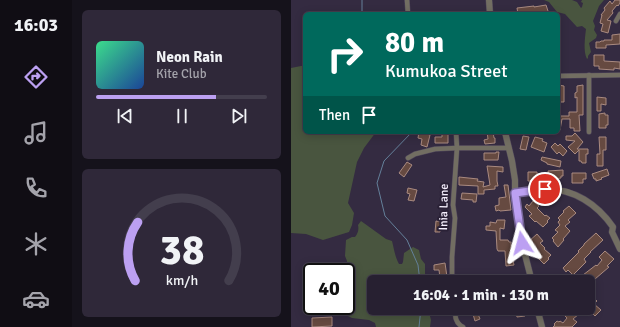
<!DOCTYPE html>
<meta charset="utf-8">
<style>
body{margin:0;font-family:Signika,sans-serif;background:#2f2839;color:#f1f3f6;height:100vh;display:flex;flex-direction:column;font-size:15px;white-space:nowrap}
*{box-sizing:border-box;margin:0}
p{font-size:13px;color:#a4a3ab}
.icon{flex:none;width:22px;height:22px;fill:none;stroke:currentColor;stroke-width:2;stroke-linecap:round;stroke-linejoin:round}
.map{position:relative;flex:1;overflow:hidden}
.drawer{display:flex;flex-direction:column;gap:10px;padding:10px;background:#15121b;width:219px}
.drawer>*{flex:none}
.guide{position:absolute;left:12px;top:12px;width:257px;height:122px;border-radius:6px;box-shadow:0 2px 10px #0003,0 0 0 1px #433e4d;background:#00695c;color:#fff;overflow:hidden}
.speed{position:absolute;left:12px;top:263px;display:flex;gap:8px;font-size:20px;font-weight:700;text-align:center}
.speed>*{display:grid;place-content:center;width:52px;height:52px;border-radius:50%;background:#272031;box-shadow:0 2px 10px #0003,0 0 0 1px #433e4d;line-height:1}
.speed .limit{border:2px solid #111;border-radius:6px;background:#fff;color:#111}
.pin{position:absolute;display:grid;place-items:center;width:34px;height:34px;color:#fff;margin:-17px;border:2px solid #fff;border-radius:50%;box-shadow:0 1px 4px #0007}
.me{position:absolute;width:44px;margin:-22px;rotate:351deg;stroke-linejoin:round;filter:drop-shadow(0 0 3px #0008)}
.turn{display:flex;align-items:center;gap:14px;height:84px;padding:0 16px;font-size:18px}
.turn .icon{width:52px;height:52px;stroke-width:2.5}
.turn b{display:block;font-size:28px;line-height:34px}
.then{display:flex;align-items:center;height:38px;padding:0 16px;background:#0003;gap:8px;font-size:15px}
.drawer .widget{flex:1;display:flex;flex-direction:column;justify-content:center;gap:6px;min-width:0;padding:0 14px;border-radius:6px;background:#2f2839}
.drawer .dial{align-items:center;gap:0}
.dial svg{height:104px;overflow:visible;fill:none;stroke:#433e4d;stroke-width:7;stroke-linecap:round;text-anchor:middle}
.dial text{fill:#f1f3f6;stroke:none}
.song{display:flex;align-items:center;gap:12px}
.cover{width:48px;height:48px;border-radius:6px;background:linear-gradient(135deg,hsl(150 70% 55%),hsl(220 70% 35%))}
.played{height:4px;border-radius:2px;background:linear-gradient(90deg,#bca0f2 70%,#433e4d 70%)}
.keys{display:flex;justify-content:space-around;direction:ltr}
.trip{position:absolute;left:76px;top:275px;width:228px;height:40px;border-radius:6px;background:#272031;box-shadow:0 2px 10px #0003,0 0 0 1px #433e4d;font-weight:800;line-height:40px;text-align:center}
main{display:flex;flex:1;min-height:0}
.tabs{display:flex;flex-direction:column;width:72px;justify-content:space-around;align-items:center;background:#100d14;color:#a4a3ab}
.tabs .icon{width:28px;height:28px}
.tabs .on{color:#bca0f2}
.tabs b{font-size:18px;color:#f1f3f6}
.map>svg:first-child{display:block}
.green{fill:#49553f}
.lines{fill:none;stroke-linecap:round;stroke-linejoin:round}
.stream{stroke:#64809a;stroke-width:1}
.building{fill:#664a41;stroke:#a98a80}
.minor-casing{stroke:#4f465b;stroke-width:5.5}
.tertiary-casing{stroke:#4f465b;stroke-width:7}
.minor{stroke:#726e62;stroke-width:4.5}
.tertiary{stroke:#726e62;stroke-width:6}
.route-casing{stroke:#7a689d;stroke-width:10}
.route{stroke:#bca0f2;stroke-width:7}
.labels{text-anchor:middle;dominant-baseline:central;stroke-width:4;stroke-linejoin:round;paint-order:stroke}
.street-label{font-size:12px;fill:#f5effd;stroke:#2a2136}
</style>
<main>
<nav class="tabs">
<b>16:03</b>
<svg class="icon on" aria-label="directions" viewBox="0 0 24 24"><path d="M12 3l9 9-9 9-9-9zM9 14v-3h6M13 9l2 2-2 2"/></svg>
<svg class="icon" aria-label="music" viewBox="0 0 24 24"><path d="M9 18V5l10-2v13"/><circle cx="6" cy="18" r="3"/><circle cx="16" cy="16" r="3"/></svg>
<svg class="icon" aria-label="phone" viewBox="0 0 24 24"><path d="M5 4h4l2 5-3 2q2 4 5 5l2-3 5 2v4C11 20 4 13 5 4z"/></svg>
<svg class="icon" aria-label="climate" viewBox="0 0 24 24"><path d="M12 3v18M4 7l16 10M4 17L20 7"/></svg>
<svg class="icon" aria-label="car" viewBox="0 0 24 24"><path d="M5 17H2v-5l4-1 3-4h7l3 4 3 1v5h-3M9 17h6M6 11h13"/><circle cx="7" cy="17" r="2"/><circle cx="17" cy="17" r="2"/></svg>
</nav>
<section class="drawer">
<div class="widget">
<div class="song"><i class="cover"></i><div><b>Neon Rain</b><p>Kite Club</p></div></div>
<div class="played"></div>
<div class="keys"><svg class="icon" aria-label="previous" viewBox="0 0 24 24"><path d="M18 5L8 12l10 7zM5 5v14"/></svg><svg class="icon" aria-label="pause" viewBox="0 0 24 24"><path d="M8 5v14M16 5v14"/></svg><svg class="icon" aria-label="next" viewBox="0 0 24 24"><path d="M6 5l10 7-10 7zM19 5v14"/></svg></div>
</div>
<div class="widget dial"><svg viewBox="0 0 100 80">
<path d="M14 69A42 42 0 1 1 86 69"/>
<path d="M14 69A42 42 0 0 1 16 24" stroke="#bca0f2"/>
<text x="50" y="56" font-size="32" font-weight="700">38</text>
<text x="50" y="72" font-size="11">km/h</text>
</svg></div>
</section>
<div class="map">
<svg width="329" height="327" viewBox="0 0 329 327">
<rect width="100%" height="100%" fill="#342b41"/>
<g class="green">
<path d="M 253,0 L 281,0 L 286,2 L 290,8 L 291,7 L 292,3 L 290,2 L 291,0 L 313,0 L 308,6 L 302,21 L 304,26 L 303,30 L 306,35 L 305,38 L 298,43 L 300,52 L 297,56 L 297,58 L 296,59 C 292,51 294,38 295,29 L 291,26 L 286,27 L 274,14 L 266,12 L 258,2 Z"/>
<path d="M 10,66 L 14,66 L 14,132 L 85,132 L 73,148 L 66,162 L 57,203 L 63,213 L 61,225 L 58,232 L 32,240 L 15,234 L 0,233 L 0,68 Z"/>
<path d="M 70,221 L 95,239 L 101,241 C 103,249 104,257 108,264 L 111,264 L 112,262 L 113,253 L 122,247 L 128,250 L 130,259 L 134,264 L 134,282 L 83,282 L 83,308 L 137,308 L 140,320 L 139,327 L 85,327 L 84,323 L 78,320 L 61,318 L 57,316 L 53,313 L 51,307 L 51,306 L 55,306 L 55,270 L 56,261 L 54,256 L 55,240 L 61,237 L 64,237 C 67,233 68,230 67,225 Z"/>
</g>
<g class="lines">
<g class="stream">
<path d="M 71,14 L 71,0"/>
<path d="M 121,132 L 93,161 L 86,183 L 94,216 L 116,240 L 127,265 L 129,282"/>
<path d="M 128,327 L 130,308"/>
</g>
</g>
<g class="building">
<path d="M 324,0 L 329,0 L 329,3 L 327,6 L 326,5 L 321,11 L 322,13 L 316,20 L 320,21 L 317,33 L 310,31 L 312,24 L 309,23 L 311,15 L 310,15 L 314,10 L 313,8 L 319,1 L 321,4 Z"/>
<path d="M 255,5 L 258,14 L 227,14 L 226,8 L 243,6 L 243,7 Z"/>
<path d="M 329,34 L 329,44 L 315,45 L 315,48 L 305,48 L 305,42 L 309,42 L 310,41 L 313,41 L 313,40 L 321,40 L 321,35 Z"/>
<path d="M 303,55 L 313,55 L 313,61 L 329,62 L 329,69 L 323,68 L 323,70 L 308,69 L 308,66 L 303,66 Z"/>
<path d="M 267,85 L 273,86 L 273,102 L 267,102 Z"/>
<path d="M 292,85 L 292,115 L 288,115 L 289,131 L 283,131 L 283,128 L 279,128 L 279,119 L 271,119 L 269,130 L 267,130 L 267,116 L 278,116 L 278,112 L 286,112 L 286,97 L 284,98 L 284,93 L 286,92 L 286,86 Z"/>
<path d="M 306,97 L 315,98 L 315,105 L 310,104 L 310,111 L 306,111 Z"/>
<path d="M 314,113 L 314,115 L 317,115 L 317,125 L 315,125 L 315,128 L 308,128 L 308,114 Z"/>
<path d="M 128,132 L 139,135 L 136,147 L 130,145 L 131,139 L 127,138 Z"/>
<path d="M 196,132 L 202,132 L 203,138 L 204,138 L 204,143 L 194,144 L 193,140 L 197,139 Z"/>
<path d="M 284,133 L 292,142 L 286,149 L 297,149 L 297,154 L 295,154 L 295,163 L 291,163 L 290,161 L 288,161 L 288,150 L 284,154 L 277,147 L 284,141 L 275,140 L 275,136 L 281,136 Z"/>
<path d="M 151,134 L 157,134 L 157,143 L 144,143 L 144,137 L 151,137 Z"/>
<path d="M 232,136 L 238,137 L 235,150 L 229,149 Z"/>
<path d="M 244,137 L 252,139 L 251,141 L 256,143 L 253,152 L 240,147 Z"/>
<path d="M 308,137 L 315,137 L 315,150 L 312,150 L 312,166 L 306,166 L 306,154 L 309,154 Z"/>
<path d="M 264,143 L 267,146 L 269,144 L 276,151 L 272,156 L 268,152 L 266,154 L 260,147 Z"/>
<path d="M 205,152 L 208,152 L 207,160 L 193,160 L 193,153 L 205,153 Z"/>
<path d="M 251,157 L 270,161 L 269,167 L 256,164 L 256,163 L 250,160 Z"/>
<path d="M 116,162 L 121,165 L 113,177 L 108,173 Z"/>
<path d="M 196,166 L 212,167 L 212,172 L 206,171 L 206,181 L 207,186 L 204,186 L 204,189 L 193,190 L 193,194 L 187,194 L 187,186 L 168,185 L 168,177 L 187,179 L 186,181 L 193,182 L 192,187 L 199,185 Z"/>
<path d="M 316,169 L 318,175 L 310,178 L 311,179 L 305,181 L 305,179 L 303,179 L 301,174 Z"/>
<path d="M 272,170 L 272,176 L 270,176 L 270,178 L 264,179 L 264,177 L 258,178 L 257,171 Z"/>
<path d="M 237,172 L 246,172 L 246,174 L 249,174 L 249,181 L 237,181 Z"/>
<path d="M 281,173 L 295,173 L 295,179 L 292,179 L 292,183 L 281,183 Z"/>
<path d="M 213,185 L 217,185 L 220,210 L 209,211 L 208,210 L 205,211 L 204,206 L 208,205 L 208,198 L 215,197 Z"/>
<path d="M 117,188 L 126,190 L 123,201 L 117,200 L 119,194 L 116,193 Z"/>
<path d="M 171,193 L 186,194 L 185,202 L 182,202 L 182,200 L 170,199 Z"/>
<path d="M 242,201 L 248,206 L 246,208 L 254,216 L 255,215 L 259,218 L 256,221 L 257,222 L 252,227 L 245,221 L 244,222 L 238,216 L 241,214 L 234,207 L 236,204 L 238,206 Z"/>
<path d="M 278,206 L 285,213 L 277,220 L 279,222 L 274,226 L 279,231 L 272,239 L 273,240 L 267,247 L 262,241 L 263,240 L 261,238 L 267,232 L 264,230 L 269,225 L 267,222 L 269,220 L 267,218 L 273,212 L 272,211 Z"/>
<path d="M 206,220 L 214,220 L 213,229 L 209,228 L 209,240 L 217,240 L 218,242 L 220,242 L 220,246 L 223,246 L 223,253 L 228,252 L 228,256 L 221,256 L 223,265 L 215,266 L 214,251 L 207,251 L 206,249 L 205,231 L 195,230 L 195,226 L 199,226 L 199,222 L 205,223 Z"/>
<path d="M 145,221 L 156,223 L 156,230 L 149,229 L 149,232 L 144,232 Z"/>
<path d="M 305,233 L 312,240 L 299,252 L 300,252 L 293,259 L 295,262 L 282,275 L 277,270 L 275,272 L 272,268 L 288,252 L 287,251 L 293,245 L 293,244 Z"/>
<path d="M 246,234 L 252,241 L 249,243 L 254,248 L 253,249 L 260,255 L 257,258 L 258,259 L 253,264 L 247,258 L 248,257 L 241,251 L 244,249 L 237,242 Z"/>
<path d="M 314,251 L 323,259 L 316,266 L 318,267 L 297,285 L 297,282 L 295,282 L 292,279 L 294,277 L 292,275 L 305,265 L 306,266 L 311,260 L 308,257 Z"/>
<path d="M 154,263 L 156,277 L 149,278 L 148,270 L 143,270 L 143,265 Z"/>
<path d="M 300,295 L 306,301 L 303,304 L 310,310 L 304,316 L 298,310 L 300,307 L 297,304 L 297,298 Z"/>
<path d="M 186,308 L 186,310 L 191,309 L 192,313 L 187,314 L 189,319 L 184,321 L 182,314 L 179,314 L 178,309 Z"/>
<path d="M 220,308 L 230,308 L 230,311 L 234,311 L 234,316 L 226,317 L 225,313 L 221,314 Z"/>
<path d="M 279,308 L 282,308 L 288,314 L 282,319 L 286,322 L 281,327 L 262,327 L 264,325 L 263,324 L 266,321 L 268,322 L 269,321 L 272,323 L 276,318 L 274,316 L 277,313 L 275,312 Z"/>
<path d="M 41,317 L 41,326 L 21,327 L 21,318 Z"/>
</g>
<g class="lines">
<g class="minor-casing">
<g id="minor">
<path d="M 116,0 L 117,14"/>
<path d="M 325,21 L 329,14"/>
<path d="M 267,76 L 329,75"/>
<path d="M 298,132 L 298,75"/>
<path d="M 117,158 L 124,154 L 144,149 L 166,148 L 218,148"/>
<path d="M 161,282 L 161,257 L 164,218 L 162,205 L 166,148 L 165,132"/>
<path d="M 164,308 C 164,316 164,323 172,327"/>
</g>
</g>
<g class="tertiary-casing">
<g id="tertiary">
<path d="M 198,0 L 199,14"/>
<path d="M 214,132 L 221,161 L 224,180 L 224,193 L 231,243 L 241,282"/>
<path d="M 224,193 C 234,191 244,189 255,189 C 283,189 306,204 322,227 L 321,232 L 329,249"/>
<path d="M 246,308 L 251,327"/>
</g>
</g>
<use href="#minor" class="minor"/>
<use href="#tertiary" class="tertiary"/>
</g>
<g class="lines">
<g class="route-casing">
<path id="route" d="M 231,243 L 224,193 L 254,189"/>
</g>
<use href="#route" class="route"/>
</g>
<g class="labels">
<g class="street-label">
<text transform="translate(153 207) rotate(-89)">Inia Lane</text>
</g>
</g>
</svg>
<div class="speed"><div class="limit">40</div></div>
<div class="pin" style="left:254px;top:189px;background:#d93025"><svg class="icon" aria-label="arrive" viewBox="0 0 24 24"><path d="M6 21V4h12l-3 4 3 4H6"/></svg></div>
<svg class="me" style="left:231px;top:243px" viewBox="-20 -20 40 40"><path d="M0-17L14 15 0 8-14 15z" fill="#bca0f2" stroke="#fff" stroke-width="4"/></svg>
<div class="trip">16:04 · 1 min · 130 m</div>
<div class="guide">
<div class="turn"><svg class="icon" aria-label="right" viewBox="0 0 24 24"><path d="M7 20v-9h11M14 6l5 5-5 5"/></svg><div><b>80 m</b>Kumukoa Street</div></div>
<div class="then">Then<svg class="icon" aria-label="arrive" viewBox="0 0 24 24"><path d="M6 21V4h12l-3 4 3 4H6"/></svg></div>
</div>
</div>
</main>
